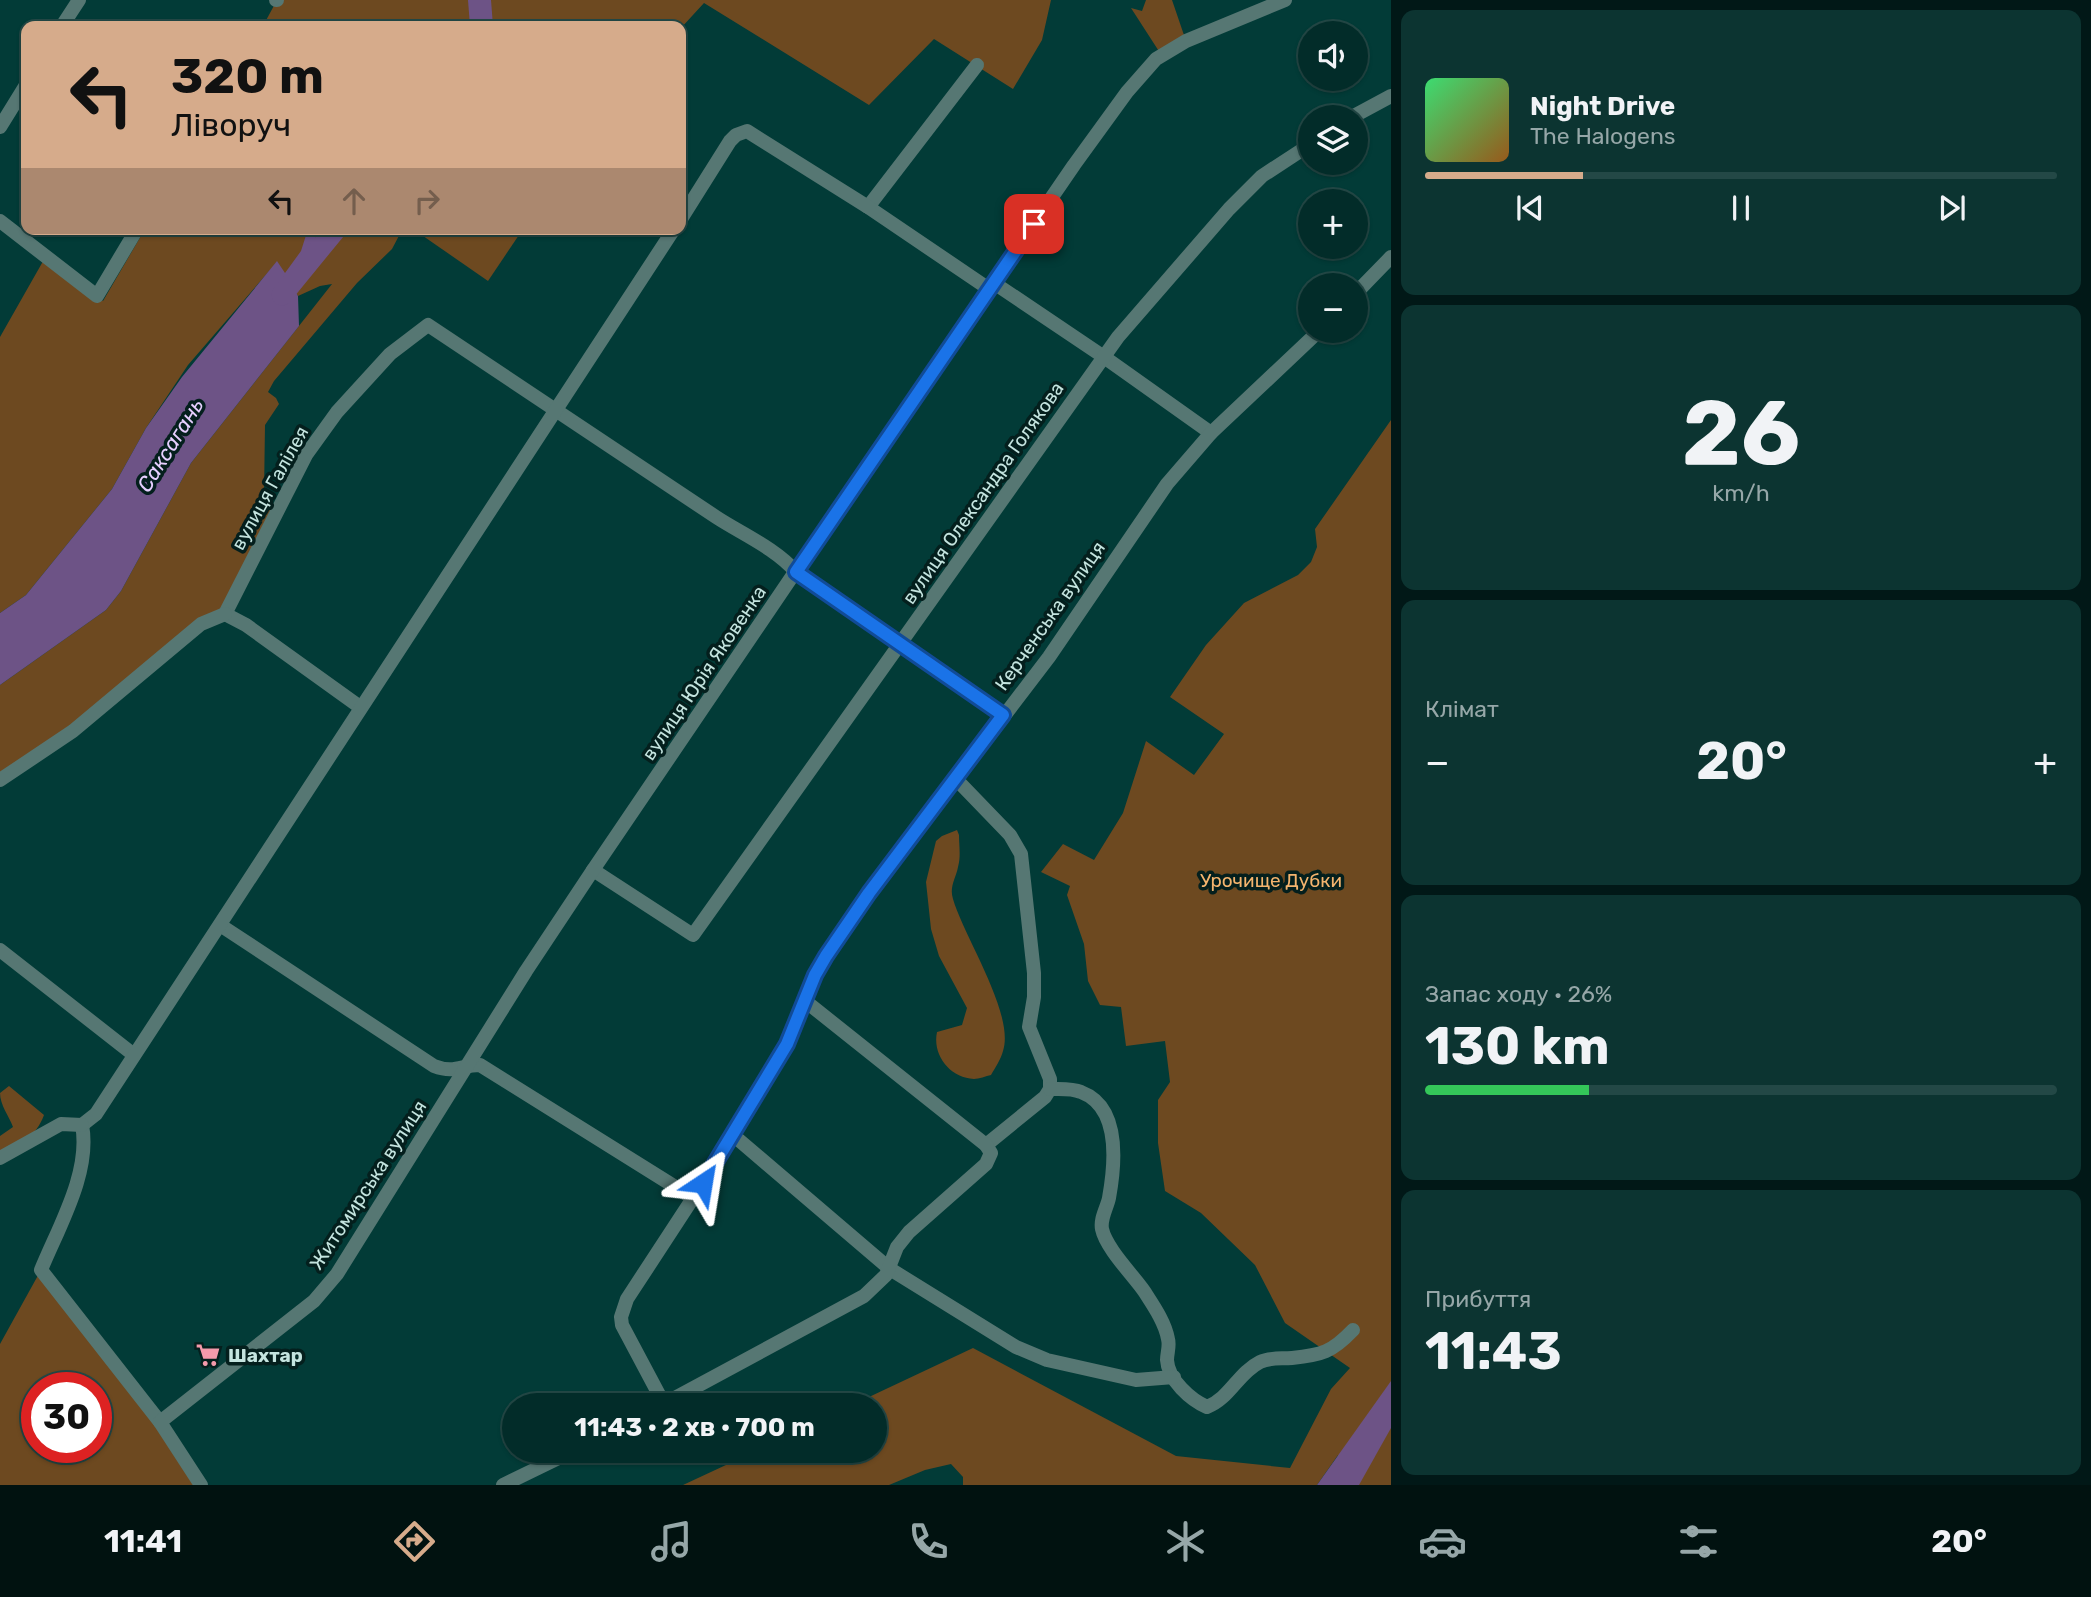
<!DOCTYPE html>
<html lang="uk">
<meta charset="utf-8">
<style>
body{margin:0;font-family:Rubik,sans-serif;background:#0c3431;color:#f1f3f6;height:100vh;display:flex;flex-direction:column;font-size:26px;white-space:nowrap}
*{box-sizing:border-box;margin:0}
p{font-size:23px;color:#96a7a8}
.icon{flex:none;width:38px;height:38px;fill:none;stroke:currentColor;stroke-width:2;stroke-linecap:round;stroke-linejoin:round}
.map{position:relative;flex:1;overflow:hidden}
.sheet{display:flex;flex-direction:column;gap:10px;padding:10px;background:#011817;width:700px}
.sheet>*{flex:none}
.banner{position:absolute;left:21px;top:21px;width:665px;height:214px;border-radius:14px;box-shadow:0 2px 5px #0004,0 0 0 2px #234846;background:#d6ab8b;color:#111;overflow:hidden}
.fabs{position:absolute;left:1298px;top:21px;display:grid;gap:14px}
.fabs a{display:grid;place-items:center;width:70px;height:70px;border-radius:50%;background:#022c29;box-shadow:0 2px 5px #0004,0 0 0 2px #234846;font-size:35px}
.speed{position:absolute;left:21px;top:1372px;display:flex;gap:14px;font-size:35px;font-weight:700;text-align:center}
.speed>*{display:grid;place-content:center;width:91px;height:91px;border-radius:50%;background:#022c29;box-shadow:0 2px 5px #0004,0 0 0 2px #234846;line-height:1}
.speed .limit{border:10px solid #d22;background:#fff;color:#111}
.pin{position:absolute;display:grid;place-items:center;width:60px;height:60px;color:#fff;margin:-30px;border-radius:14px;box-shadow:0 4px 10px #0006}
.me{position:absolute;width:77px;margin:-38px;rotate:33deg;stroke-linejoin:round;filter:drop-shadow(0 0 5px #0008)}
.turn{display:flex;align-items:center;gap:24px;height:147px;padding:0 35px;font-size:32px}
.turn .icon{width:91px;height:91px;stroke-width:2.5}
.turn b{display:block;font-size:49px;line-height:60px}
.lanes{display:flex;align-items:center;height:66px;padding:0 35px;background:#0003;justify-content:center;gap:35px;direction:ltr}
.lanes .off{opacity:.35}
.big{font-size:52px;font-weight:700;line-height:1.1}
.sheet .card{flex:1;display:flex;flex-direction:column;justify-content:center;gap:10px;min-width:0;padding:0 24px;border-radius:14px;background:#0c3431}
.sheet .dial{align-items:center;gap:0}
.dial b{font-size:91px;line-height:1}
.song{display:flex;align-items:center;gap:21px}
.cover{width:84px;height:84px;border-radius:10px;background:linear-gradient(135deg,hsl(140 70% 55%),hsl(30 70% 35%))}
.played{height:7px;border-radius:4px;background:linear-gradient(90deg,#d6ab8b 25%,#234846 25%)}
.keys{display:flex;justify-content:space-around;direction:ltr}
.heat{display:flex;justify-content:space-between;align-items:center;font-size:38px;direction:ltr}
.charge{height:10px;border-radius:5px;background:linear-gradient(90deg,#34c759 26%,#234846 0)}
.trip{position:absolute;left:502px;top:1393px;width:385px;height:70px;border-radius:35px;background:#022c29;box-shadow:0 2px 5px #0004,0 0 0 2px #234846;font-weight:700;line-height:70px;text-align:center}
.tabs{display:flex;height:112px;justify-content:space-around;align-items:center;background:#011210;color:#96a7a8}
.tabs .icon{width:49px;height:49px}
.tabs .current{color:#d6ab8b}
.tabs b{font-size:32px;color:#f1f3f6}
main{display:flex;flex:1;min-height:0}
.map>svg:first-child{display:block}
.green{fill:#6d4920;fill-rule:evenodd}
.water{fill:#6d5386}
.lines{fill:none;stroke-linecap:round;stroke-linejoin:round}
.river{stroke:#6d5386;stroke-width:21}
.minor{stroke:#567773;stroke-width:14}
.route-casing{stroke:#114b97;stroke-width:18}
.route{stroke:#1a73e8;stroke-width:12}
.labels{text-anchor:middle;dominant-baseline:central;stroke-width:7;stroke-linejoin:round;paint-order:stroke}
.street-label{font-size:19px;fill:#c4e4df;stroke:#041f1d}
.park-label{font-size:19px;fill:#f4b46e;stroke:#041f1d}
.poi-label{font-size:19px;font-weight:bold;fill:#c4e4df;stroke:#041f1d;text-anchor:start}
.water-label{font-size:21px;font-style:italic;fill:#e6cfff;stroke:#041f1d}
</style>
<main>
<div class="map">
<svg width="1391" height="1485" viewBox="0 0 1391 1485">
<rect width="100%" height="100%" fill="#023b37"/>
<g class="green">
<path d="M 277,0 L 1051,0 L 1042,40 L 1013,89 L 934,39 L 869,105 L 704,3 L 681,28 L 263,26 Z"/>
<path d="M 1146,0 L 1172,0 L 1186,41 L 1162,56 L 1131,8 L 1142,11 Z"/>
<path d="M 145,229 L 402,230 L 392,249 L 357,283 L 274,381 L 268,392 L 276,398 L 279,404 L 265,425 L 264,494 L 273,519 L 229,604 L 0,780 L 0,685 L 106,610 L 121,591 L 191,463 L 332,284 L 320,286 L 298,296 L 277,262 L 188,365 L 146,428 L 112,489 L 26,595 L 0,613 L 0,337 L 46,256 L 103,301 Z"/>
<path d="M 413,229 L 523,229 L 488,281 Z"/>
<path d="M 1391,420 L 1391,1485 L 1334,1485 L 1338,1455 L 1317,1485 L 963,1485 L 963,1477 L 951,1464 L 925,1470 L 889,1485 L 683,1485 L 756,1451 L 875,1451 L 875,1405 L 852,1405 L 973,1348 L 1176,1456 L 1290,1468 L 1331,1389 L 1350,1368 L 1285,1323 L 1255,1265 L 1201,1213 L 1165,1191 L 1158,1143 L 1158,1100 L 1170,1082 L 1165,1041 L 1126,1046 L 1121,1007 L 1100,1005 L 1088,981 L 1084,944 L 1067,895 L 1070,886 L 1041,872 L 1063,844 L 1094,860 L 1123,813 L 1146,741 L 1194,775 L 1224,734 L 1170,697 L 1206,645 L 1244,603 L 1298,575 L 1311,562 L 1317,547 L 1315,529 Z"/>
<path d="M 957,830 L 959,835 C 959,845 961,857 958,867 C 956,878 949,887 953,899 C 964,937 1015,1014 1003,1051 C 1001,1059 995,1068 991,1075 C 986,1076 979,1079 974,1079 C 950,1078 932,1055 937,1032 L 962,1025 L 967,1008 L 939,956 L 931,929 L 926,882 L 936,841 L 942,836 Z"/>
<path d="M 9,1086 L 44,1115 C 36,1137 20,1144 0,1155 L 0,1136 L 13,1127 C 9,1116 0,1105 0,1093 Z"/>
<path d="M 41,1270 L 201,1485 L 0,1485 L 0,1344 ZM 37,1388 L 96,1388 L 96,1447 L 37,1447 Z"/>
</g>
<g class="water">
<path d="M 468,0 L 491,0 L 493,26 L 470,26 Z"/>
<path d="M 308,229 L 320,229 L 309,251 L 294,289 L 298,296 L 299,326 L 191,463 L 121,591 L 106,610 L 0,685 L 0,613 L 26,595 L 112,489 L 146,428 L 182,377 L 277,261 L 285,273 L 301,251 Z"/>
<path d="M 1391,1381 L 1391,1428 L 1359,1485 L 1317,1485 Z"/>
</g>
<g class="lines">
<path class="river" d="M 282,295 L 336,229"/>
<g class="minor">
<path d="M 276,0 L 277,0"/>
<path d="M 62,26 L 79,0"/>
<path d="M 1352,117 L 1391,96"/>
<path d="M 0,127 L 26,85"/>
<path d="M 868,207 L 977,65"/>
<path d="M 681,219 L 730,141 L 736,135 L 747,131 L 868,207 L 989,289"/>
<path d="M 0,221 L 97,296 L 137,229"/>
<path d="M 994,283 L 1104,357 L 1211,433"/>
<path d="M 1356,293 L 1391,257"/>
<path d="M 225,614 L 306,455 L 337,412 L 390,354 L 428,325 L 716,517 C 742,534 775,548 796,572 L 1003,715"/>
<path d="M 225,614 L 246,625 L 360,707"/>
<path d="M 955,778 L 1010,835 L 1021,854 L 1034,973 L 1034,997 L 1029,1027 L 1050,1079 L 1050,1089 L 1045,1097 L 986,1145"/>
<path d="M 0,780 L 73,731 L 201,624 L 225,614"/>
<path d="M 593,870 L 693,935 L 1118,337 L 1229,209 L 1262,176 L 1311,144"/>
<path d="M 220,925 L 434,1066 C 455,1074 461,1065 480,1065 L 693,1198 L 627,1299 L 621,1317 L 622,1325 L 664,1404"/>
<path d="M 0,950 L 134,1055"/>
<path d="M 1050,1089 C 1060,1089 1072,1088 1081,1092 C 1121,1107 1115,1165 1109,1198 C 1107,1208 1100,1218 1102,1229 C 1106,1248 1132,1274 1144,1291 C 1153,1305 1165,1322 1168,1339 C 1170,1346 1167,1353 1167,1360 C 1168,1380 1191,1400 1207,1407 C 1230,1398 1238,1373 1260,1362 C 1270,1357 1281,1359 1292,1358 C 1322,1355 1332,1352 1353,1330"/>
<path d="M 82,1125 L 96,1114 L 674,229"/>
<path d="M 82,1125 C 91,1172 59,1226 41,1270 L 160,1422"/>
<path d="M 733,1135 L 890,1269 L 1016,1347 L 1047,1360 L 1136,1380 L 1174,1377"/>
<path d="M 0,1158 L 61,1124 L 82,1125"/>
<path d="M 693,1198 L 714,1167 L 787,1044 L 815,975 L 826,956 L 869,893 L 1049,657 L 1167,484 L 1211,433 L 1319,331"/>
<path d="M 662,1405 L 864,1296 L 886,1275 L 897,1247 L 909,1232 L 986,1164 L 991,1153 L 986,1145 L 804,1000"/>
<path d="M 201,1485 L 160,1422 L 314,1301 L 337,1274 L 526,971 L 593,870 L 831,519 L 1074,165 L 1127,92 L 1156,59 L 1186,41 L 1285,0"/>
<path d="M 503,1485 L 573,1451"/>
</g>
</g>
<g class="lines">
<g class="route-casing">
<path id="route" d="M 703,1183 L 787,1044 L 815,975 L 826,956 L 869,893 L 1003,715 L 796,572 L 1034,224"/>
</g>
<use href="#route" class="route"/>
</g>
<defs>
<g id="supermarket-bare" transform="scale(1.89)"><path d="M-6-5.5h2.5l.6 2H6L4.5 2H-2.5L-4.4-4H-6ZM-1.5 3.2a1.3 1.3 0 1 0 .1 0ZM3 3.2a1.3 1.3 0 1 0 .1 0Z" fill="#f39aab" stroke="#041f1d" stroke-width="2.5" paint-order="stroke"/></g>
</defs>
<g fill-rule="evenodd">
<use href="#supermarket-bare" x="208" y="1355"/>
</g>
<g class="labels">
<g class="street-label">
<text transform="translate(270 488) rotate(-61)">вулиця Галілея</text>
<text transform="translate(983 493) rotate(-55)">вулиця Олександра Голякова</text>
<text transform="translate(1050 616) rotate(-55)">Керченська вулиця</text>
<text transform="translate(704 673) rotate(-56)">вулиця Юрія Яковенка</text>
<text transform="translate(368 1185) rotate(-57)">Житомирська вулиця</text>
</g>
<g class="park-label">
<text x="1271" y="880">Урочище Дубки</text>
</g>
<g class="poi-label">
<text x="228" y="1355">Шахтар</text>
</g>
<g class="water-label">
<text transform="translate(170 445) rotate(-58)">Саксагань</text>
</g>
</g>
</svg>
<div class="fabs">
<a><svg class="icon" aria-label="sound" viewBox="0 0 24 24"><path d="M4 9h4l5-4v14l-5-4H4zM17 9q2 3 0 6"/></svg></a>
<a><svg class="icon" aria-label="layers" viewBox="0 0 24 24"><path d="M12 4l9 5-9 5-9-5zM3 14l9 5 9-5"/></svg></a>
<a>+</a>
<a>−</a>
</div>
<div class="speed"><div class="limit">30</div></div>
<div class="pin" style="left:1034px;top:224px;background:#d93025"><svg class="icon" aria-label="arrive" viewBox="0 0 24 24"><path d="M6 21V4h12l-3 4 3 4H6"/></svg></div>
<svg class="me" style="left:703px;top:1183px" viewBox="-20 -20 40 40"><path d="M0-17L14 15 0 8-14 15z" fill="#1a73e8" stroke="#fff" stroke-width="4"/></svg>
<div class="trip">11:43 · 2 хв · 700 m</div>
<div class="banner">
<div class="turn"><svg class="icon" aria-label="left" viewBox="0 0 24 24"><path d="M17 20v-9H6M10 6l-5 5 5 5"/></svg><div><b>320 m</b>Ліворуч</div></div>
<div class="lanes"><svg class="icon" aria-label="left" viewBox="0 0 24 24"><path d="M17 20v-9H6M10 6l-5 5 5 5"/></svg><svg class="icon off" aria-label="ahead" viewBox="0 0 24 24"><path d="M12 20V5M6 11l6-6 6 6"/></svg><svg class="icon off" aria-label="right" viewBox="0 0 24 24"><path d="M7 20v-9h11M14 6l5 5-5 5"/></svg></div>
</div>
</div>
<section class="sheet">
<div class="card">
<div class="song"><i class="cover"></i><div><b>Night Drive</b><p>The Halogens</p></div></div>
<div class="played"></div>
<div class="keys"><svg class="icon" aria-label="previous" viewBox="0 0 24 24"><path d="M18 5L8 12l10 7zM5 5v14"/></svg><svg class="icon" aria-label="pause" viewBox="0 0 24 24"><path d="M8 5v14M16 5v14"/></svg><svg class="icon" aria-label="next" viewBox="0 0 24 24"><path d="M6 5l10 7-10 7zM19 5v14"/></svg></div>
</div>
<div class="card dial"><b>26</b><p>km/h</p></div>
<div class="card"><p>Клімат</p>
<div class="heat"><a>−</a><b class="big">20°</b><a>+</a></div>
</div>
<div class="card"><p>Запас ходу · 26%</p><b class="big">130 km</b><div class="charge"></div></div>
<div class="card"><p>Прибуття</p><b class="big">11:43</b></div>
</section>
</main>
<nav class="tabs">
<b>11:41</b>
<svg class="icon current" aria-label="directions" viewBox="0 0 24 24"><path d="M12 3l9 9-9 9-9-9zM9 14v-3h6M13 9l2 2-2 2"/></svg>
<svg class="icon" aria-label="music" viewBox="0 0 24 24"><path d="M9 18V5l10-2v13"/><circle cx="6" cy="18" r="3"/><circle cx="16" cy="16" r="3"/></svg>
<svg class="icon" aria-label="phone" viewBox="0 0 24 24"><path d="M5 4h4l2 5-3 2q2 4 5 5l2-3 5 2v4C11 20 4 13 5 4z"/></svg>
<svg class="icon" aria-label="climate" viewBox="0 0 24 24"><path d="M12 3v18M4 7l16 10M4 17L20 7"/></svg>
<svg class="icon" aria-label="car" viewBox="0 0 24 24"><path d="M5 17H2v-5l4-1 3-4h7l3 4 3 1v5h-3M9 17h6M6 11h13"/><circle cx="7" cy="17" r="2"/><circle cx="17" cy="17" r="2"/></svg>
<svg class="icon" aria-label="filters" viewBox="0 0 24 24"><path d="M4 7h16M4 17h16"/><circle cx="9" cy="7" r="2"/><circle cx="15" cy="17" r="2"/></svg>
<b>20°</b>
</nav>
